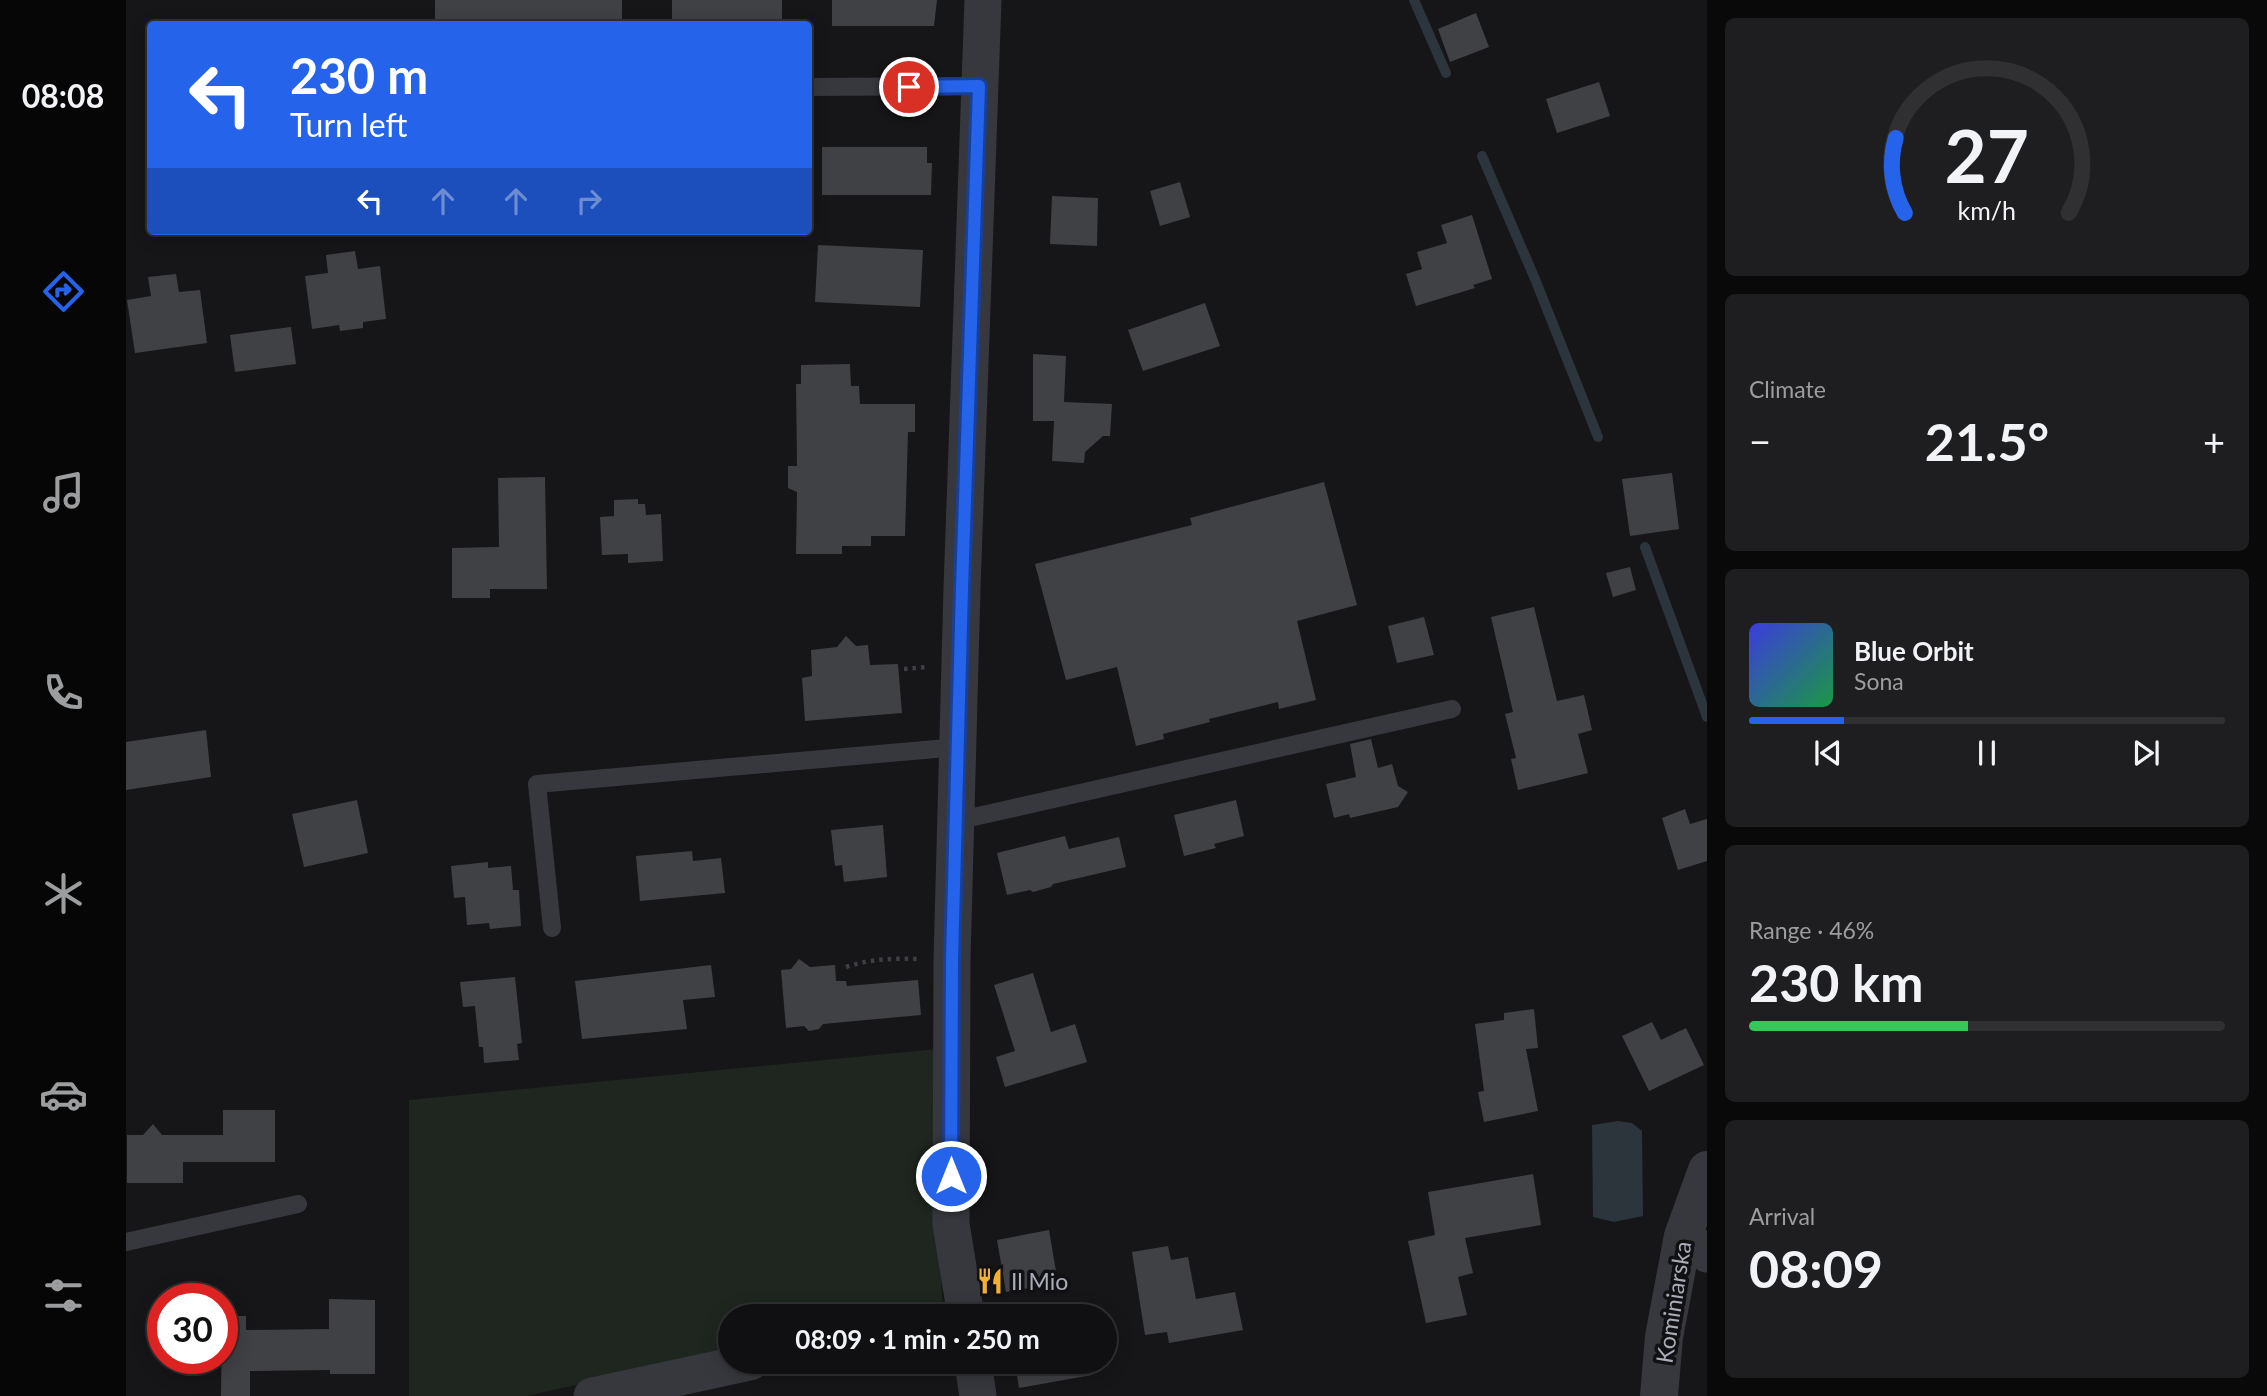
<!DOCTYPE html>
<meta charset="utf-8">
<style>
body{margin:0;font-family:Lato,sans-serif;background:#1e1e20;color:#f1f3f6;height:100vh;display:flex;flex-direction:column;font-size:26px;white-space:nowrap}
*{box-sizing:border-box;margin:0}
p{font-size:23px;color:#9c9d9f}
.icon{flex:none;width:38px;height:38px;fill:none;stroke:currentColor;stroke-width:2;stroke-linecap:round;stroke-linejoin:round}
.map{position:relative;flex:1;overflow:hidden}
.details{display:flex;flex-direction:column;gap:18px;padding:18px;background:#09090a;width:560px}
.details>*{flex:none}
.guide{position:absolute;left:21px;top:21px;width:665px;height:214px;border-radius:7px;box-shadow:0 4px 18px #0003,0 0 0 2px #303032;background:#2563eb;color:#fff;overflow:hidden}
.speed{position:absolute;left:21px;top:1283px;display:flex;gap:14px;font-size:35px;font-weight:700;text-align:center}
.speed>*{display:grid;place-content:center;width:91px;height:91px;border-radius:50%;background:#101012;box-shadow:0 4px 18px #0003,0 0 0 2px #303032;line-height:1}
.speed .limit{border:10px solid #d22;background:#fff;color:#111}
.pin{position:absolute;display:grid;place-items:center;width:60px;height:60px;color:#fff;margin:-30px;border:4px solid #fff;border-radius:50%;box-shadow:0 2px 7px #0007}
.me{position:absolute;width:77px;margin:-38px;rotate:0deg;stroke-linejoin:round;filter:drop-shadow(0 0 5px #0008)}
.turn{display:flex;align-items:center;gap:24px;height:147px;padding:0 28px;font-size:32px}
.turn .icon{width:91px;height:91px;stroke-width:2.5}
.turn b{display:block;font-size:49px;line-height:60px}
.lanes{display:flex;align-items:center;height:66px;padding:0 28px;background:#0003;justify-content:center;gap:35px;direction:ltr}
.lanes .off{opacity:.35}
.big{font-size:52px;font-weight:700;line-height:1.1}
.details .card{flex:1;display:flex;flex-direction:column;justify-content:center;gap:10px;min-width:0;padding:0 24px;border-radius:10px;background:#1e1e20}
.details .dial{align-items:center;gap:0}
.dial svg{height:182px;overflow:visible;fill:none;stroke:#303032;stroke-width:7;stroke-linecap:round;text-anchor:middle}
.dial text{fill:#f1f3f6;stroke:none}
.song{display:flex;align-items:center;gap:21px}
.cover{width:84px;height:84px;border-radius:10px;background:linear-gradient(135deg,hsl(240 70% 55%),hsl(140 70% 35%))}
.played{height:7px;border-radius:4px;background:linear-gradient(90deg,#2563eb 20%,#303032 20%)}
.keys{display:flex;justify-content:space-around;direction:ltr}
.heat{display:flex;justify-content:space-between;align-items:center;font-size:38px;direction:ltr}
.charge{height:10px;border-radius:5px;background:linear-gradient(90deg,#34c759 46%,#303032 0)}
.trip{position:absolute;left:592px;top:1304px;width:399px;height:70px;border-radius:35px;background:#101012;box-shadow:0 4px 18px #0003,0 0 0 2px #303032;font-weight:700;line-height:70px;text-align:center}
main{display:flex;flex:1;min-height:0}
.menu{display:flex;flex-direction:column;width:126px;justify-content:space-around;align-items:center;background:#060607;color:#9c9d9f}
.menu .icon{width:49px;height:49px}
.menu .active{color:#2563eb}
.menu b{font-size:32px;color:#f1f3f6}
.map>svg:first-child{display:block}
.green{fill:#1e261f}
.water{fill:#2c353c}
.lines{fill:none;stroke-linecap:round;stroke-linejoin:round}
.stream{stroke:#2c353c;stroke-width:10}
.building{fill:#404145}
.path{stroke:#3d3f44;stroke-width:4.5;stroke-dasharray:3.5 5;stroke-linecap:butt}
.service{stroke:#37383d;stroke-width:18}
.minor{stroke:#37383d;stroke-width:37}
.tertiary{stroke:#37383d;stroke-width:38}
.route-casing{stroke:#184099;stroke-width:18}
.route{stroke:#2563eb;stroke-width:12}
.labels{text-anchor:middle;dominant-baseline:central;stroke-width:7;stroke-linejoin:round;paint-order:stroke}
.poi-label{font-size:23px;fill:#a8adb8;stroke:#111113;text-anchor:start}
.street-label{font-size:23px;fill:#a8adb8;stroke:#111113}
</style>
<main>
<nav class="menu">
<b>08:08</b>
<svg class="icon active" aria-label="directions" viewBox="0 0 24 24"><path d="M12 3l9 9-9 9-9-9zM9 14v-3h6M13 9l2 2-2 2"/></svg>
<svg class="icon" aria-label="music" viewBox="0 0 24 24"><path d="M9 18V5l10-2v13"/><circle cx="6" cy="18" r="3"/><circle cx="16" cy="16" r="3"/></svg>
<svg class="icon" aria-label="phone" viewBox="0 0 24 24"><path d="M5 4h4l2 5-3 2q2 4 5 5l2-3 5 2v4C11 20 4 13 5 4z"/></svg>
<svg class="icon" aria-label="climate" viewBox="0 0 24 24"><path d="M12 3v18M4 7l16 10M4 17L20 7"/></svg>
<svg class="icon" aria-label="car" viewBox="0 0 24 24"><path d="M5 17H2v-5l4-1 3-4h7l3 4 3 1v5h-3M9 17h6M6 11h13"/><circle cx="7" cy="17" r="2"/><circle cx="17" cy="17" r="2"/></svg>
<svg class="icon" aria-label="filters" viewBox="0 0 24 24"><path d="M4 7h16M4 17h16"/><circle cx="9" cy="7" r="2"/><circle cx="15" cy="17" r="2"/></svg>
</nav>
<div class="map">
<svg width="1581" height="1396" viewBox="0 0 1581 1396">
<rect width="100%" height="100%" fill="#161618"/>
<path class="green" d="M 811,1049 L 809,1200 L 817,1304 L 761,1316 L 604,1316 L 604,1351 L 400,1396 L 283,1396 L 283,1100 Z"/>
<path class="water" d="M 1492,1121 L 1506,1123 L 1516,1131 L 1517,1216 L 1488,1222 L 1467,1217 L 1466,1125 Z"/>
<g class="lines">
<g class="stream">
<path d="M 1288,0 L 1320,73"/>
<path d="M 1356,156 L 1409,279 L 1472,437"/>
<path d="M 1519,547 L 1581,717"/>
</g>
</g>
<g class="building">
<rect x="309" y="0" width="187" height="24"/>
<rect x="546" y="0" width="110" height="24"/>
<path d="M 706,0 L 811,0 L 808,26 L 706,26 Z"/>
<path d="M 1350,13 L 1363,47 L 1324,62 L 1312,29 Z"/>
<path d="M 1473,82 L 1484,116 L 1431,133 L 1420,99 Z"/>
<path d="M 696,147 L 801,147 L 801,163 L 806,163 L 805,195 L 696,195 Z"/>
<path d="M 1054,182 L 1064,217 L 1034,226 L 1024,191 Z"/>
<path d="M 926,196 L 972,198 L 971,246 L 924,244 Z"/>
<path d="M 1346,215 L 1366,279 L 1347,285 L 1349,288 L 1290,306 L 1280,274 L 1296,269 L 1291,252 L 1321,243 L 1315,225 Z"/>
<path d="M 692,245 L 797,250 L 794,307 L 689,302 Z"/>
<path d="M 229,251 L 232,269 L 254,266 L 260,319 L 237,322 L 237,328 L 214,331 L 213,325 L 186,329 L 179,276 L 202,273 L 200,255 Z"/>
<path d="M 50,274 L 53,292 L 74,290 L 81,343 L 9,353 L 1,300 L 25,296 L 22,277 Z"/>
<path d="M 1079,303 L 1094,346 L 1017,371 L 1002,330 Z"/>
<path d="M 165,327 L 170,364 L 109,372 L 104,335 Z"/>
<path d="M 907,354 L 940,356 L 938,402 L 986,404 L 984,436 L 977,436 L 959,452 L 958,463 L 926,461 L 928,421 L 907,421 Z"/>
<path d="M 724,364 L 725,386 L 733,386 L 734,404 L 789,404 L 789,432 L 782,432 L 779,536 L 745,536 L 745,546 L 716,546 L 716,554 L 670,554 L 671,492 L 662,488 L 662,466 L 671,466 L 670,384 L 675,384 L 675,365 Z"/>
<path d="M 1546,473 L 1553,529 L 1504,536 L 1496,479 Z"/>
<path d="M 419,477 L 421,589 L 364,589 L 364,598 L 326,598 L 326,548 L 373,547 L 372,478 Z"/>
<path d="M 1198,482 L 1231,605 L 1171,621 L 1190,700 L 1153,709 L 1152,702 L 1083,719 L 1084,722 L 1037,734 L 1038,739 L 1010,746 L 991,667 L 940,680 L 909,564 L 1066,525 L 1064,518 Z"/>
<path d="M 512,499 L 512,504 L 519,504 L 520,515 L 535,514 L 537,561 L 502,563 L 502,554 L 476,555 L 474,517 L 488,516 L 488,500 Z"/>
<path d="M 1504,567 L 1510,590 L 1487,597 L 1480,573 Z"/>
<path d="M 1408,607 L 1431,701 L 1458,695 L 1466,730 L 1452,734 L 1462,773 L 1392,790 L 1385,759 L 1390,758 L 1379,714 L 1387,712 L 1365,617 Z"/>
<path d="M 1298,617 L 1308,655 L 1271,663 L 1262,626 Z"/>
<path d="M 720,636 L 730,646 L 742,645 L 744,665 L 772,664 L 776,713 L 679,721 L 676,678 L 686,676 L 685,650 L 711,647 Z"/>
<path d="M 80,730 L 85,777 L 0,790 L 0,742 Z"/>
<path d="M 1245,739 L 1252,768 L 1266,764 L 1272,786 L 1282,792 L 1272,807 L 1224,818 L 1223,814 L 1208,818 L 1200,784 L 1230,777 L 1224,744 Z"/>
<path d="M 231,800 L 242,853 L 178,867 L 166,814 Z"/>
<path d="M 1110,800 L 1118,836 L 1088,844 L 1090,848 L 1058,856 L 1048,815 Z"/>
<path d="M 1559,809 L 1564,824 L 1581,819 L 1581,861 L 1552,870 L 1536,818 Z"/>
<path d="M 757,825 L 761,877 L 718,882 L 716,865 L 709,866 L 705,830 Z"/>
<path d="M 939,836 L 943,849 L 993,837 L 1000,867 L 927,884 L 925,887 L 907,892 L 904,890 L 881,895 L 871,853 Z"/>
<path d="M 566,851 L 567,861 L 595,858 L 599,893 L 514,901 L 510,856 Z"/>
<path d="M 362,862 L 362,868 L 385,866 L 387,890 L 393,890 L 395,926 L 364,929 L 363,923 L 341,925 L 339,897 L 328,898 L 325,866 Z"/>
<path d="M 673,959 L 684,967 L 709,965 L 710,981 L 720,981 L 721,986 L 792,980 L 795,1015 L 697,1024 L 693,1029 L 683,1031 L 678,1026 L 660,1028 L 655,970 L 665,969 Z"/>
<path d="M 585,965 L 589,997 L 557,1000 L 561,1029 L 456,1039 L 449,981 Z"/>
<path d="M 907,973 L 925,1032 L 949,1024 L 961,1062 L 879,1087 L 870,1057 L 889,1051 L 868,985 Z"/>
<path d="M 389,977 L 396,1043 L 391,1044 L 393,1060 L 358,1063 L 357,1047 L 353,1047 L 349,1006 L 337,1007 L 334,982 Z"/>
<path d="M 1408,1009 L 1412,1048 L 1400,1049 L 1412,1111 L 1358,1122 L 1352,1092 L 1358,1091 L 1349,1024 L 1378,1020 L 1378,1013 Z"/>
<path d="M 1526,1022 L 1535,1040 L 1560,1028 L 1578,1065 L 1523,1091 L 1496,1036 Z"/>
<path d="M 97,1110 L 149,1110 L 149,1162 L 57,1162 L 57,1183 L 1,1183 L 1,1135 L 17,1135 L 27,1124 L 36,1135 L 97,1135 Z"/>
<path d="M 1407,1174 L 1415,1225 L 1339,1238 L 1347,1273 L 1332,1277 L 1341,1315 L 1300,1323 L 1282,1241 L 1309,1235 L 1302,1192 Z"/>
<path d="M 923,1230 L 932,1283 L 880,1292 L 871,1240 Z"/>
<path d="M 1042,1246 L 1045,1260 L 1062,1257 L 1070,1299 L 1109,1292 L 1117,1330 L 1043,1343 L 1041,1332 L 1019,1335 L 1006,1252 Z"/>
<path d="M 203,1299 L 249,1300 L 249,1374 L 204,1374 L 204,1370 L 124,1371 L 124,1396 L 95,1396 L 96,1316 L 120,1316 L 120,1330 L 203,1329 Z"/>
<path d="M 889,1362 L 965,1362 L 966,1375 L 893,1388 Z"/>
</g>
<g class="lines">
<g class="path">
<path d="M 778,669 L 802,667"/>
<path d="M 720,967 C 744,959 768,958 793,959"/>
</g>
<g class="service">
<path d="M 682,87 L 854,86"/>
<path d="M 830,821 L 1326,709"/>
<path d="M 426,928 L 411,784 L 832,747"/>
<path d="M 0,1242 L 172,1204"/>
</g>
<g class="minor">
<path d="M 1557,1236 L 1581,1254"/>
<path d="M 840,1316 L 825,1224 L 826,960 L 836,588 L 857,0"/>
<path d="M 847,1362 L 852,1396"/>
<path d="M 466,1396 L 624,1362"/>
</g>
<path class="tertiary" d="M 1533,1396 L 1538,1337 L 1557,1236 L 1581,1170"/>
</g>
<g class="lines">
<g class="route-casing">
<path id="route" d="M 783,87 L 853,86 L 836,588 L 826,960 L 825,1176"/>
</g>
<use href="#route" class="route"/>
</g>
<defs>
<g id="restaurant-bare" transform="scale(2.1)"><path d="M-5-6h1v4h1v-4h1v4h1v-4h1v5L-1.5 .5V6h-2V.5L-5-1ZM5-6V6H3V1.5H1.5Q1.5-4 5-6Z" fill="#f2b134" stroke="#111113" stroke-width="2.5" paint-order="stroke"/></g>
</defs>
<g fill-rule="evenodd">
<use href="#restaurant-bare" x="864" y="1281"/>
</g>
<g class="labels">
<g class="poi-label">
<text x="885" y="1281">Il Mio</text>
</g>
<g class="street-label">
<text transform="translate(1547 1302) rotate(-81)">Kominiarska</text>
</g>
</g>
</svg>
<div class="speed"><div class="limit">30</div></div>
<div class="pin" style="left:783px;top:87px;background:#d93025"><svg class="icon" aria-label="arrive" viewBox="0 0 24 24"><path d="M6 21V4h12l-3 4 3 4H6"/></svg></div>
<svg class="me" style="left:825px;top:1176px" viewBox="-20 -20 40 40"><circle r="17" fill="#2563eb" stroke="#fff" stroke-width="3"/><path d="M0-11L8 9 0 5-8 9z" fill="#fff"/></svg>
<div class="trip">08:09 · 1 min · 250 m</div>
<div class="guide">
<div class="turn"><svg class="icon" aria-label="left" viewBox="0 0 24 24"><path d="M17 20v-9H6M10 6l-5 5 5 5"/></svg><div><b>230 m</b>Turn left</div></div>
<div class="lanes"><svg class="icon" aria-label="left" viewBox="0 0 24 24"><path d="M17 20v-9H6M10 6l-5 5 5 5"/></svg><svg class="icon off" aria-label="ahead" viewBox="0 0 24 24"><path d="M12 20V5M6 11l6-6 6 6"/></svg><svg class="icon off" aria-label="ahead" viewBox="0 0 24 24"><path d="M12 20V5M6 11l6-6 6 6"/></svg><svg class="icon off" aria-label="right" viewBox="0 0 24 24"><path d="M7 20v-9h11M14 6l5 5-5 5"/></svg></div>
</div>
</div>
<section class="details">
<div class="card dial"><svg viewBox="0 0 100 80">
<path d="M14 69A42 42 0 1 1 86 69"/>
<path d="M14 69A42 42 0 0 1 10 36" stroke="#2563eb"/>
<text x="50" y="56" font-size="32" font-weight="700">27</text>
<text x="50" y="72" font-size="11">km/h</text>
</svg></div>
<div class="card"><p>Climate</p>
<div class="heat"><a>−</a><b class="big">21.5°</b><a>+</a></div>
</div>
<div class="card">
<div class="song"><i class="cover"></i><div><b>Blue Orbit</b><p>Sona</p></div></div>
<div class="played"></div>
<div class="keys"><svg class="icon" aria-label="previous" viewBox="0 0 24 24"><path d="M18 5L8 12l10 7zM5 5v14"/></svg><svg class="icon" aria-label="pause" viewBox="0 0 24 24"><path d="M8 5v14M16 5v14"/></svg><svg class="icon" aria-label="next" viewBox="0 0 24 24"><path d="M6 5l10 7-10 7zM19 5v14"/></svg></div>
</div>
<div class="card"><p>Range · 46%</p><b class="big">230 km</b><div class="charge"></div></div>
<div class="card"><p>Arrival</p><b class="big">08:09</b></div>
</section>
</main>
